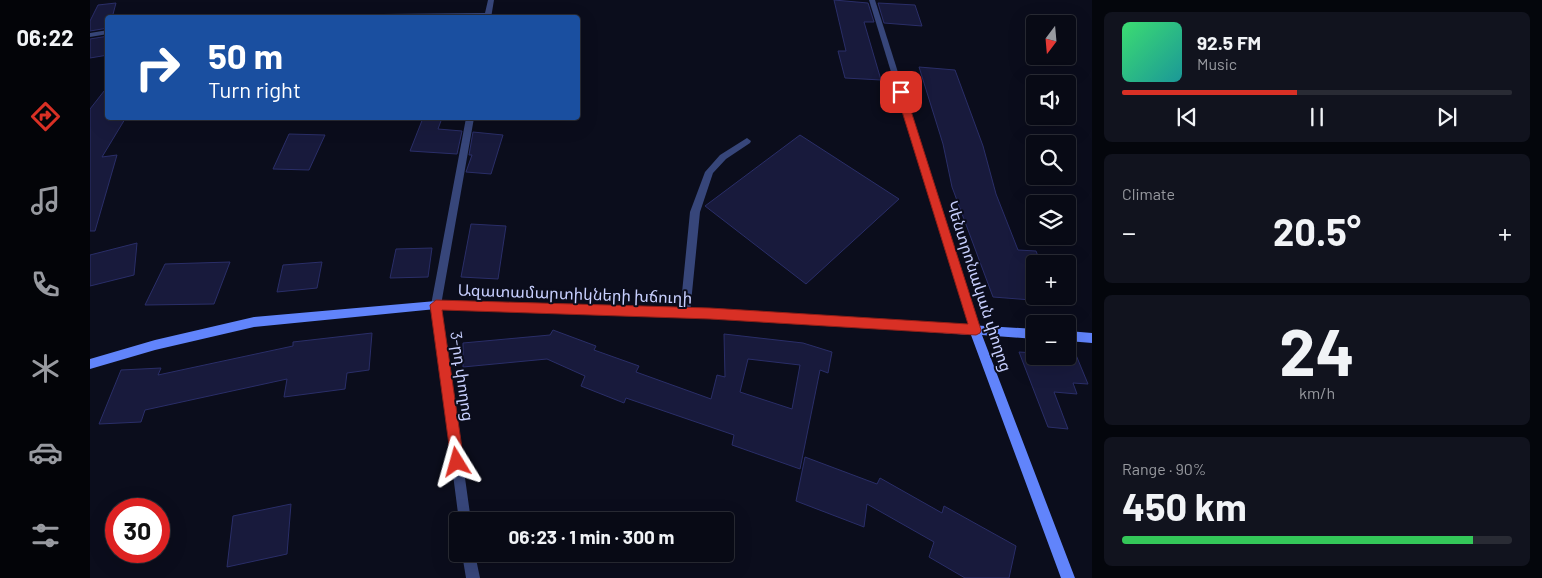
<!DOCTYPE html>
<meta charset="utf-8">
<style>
body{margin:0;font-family:Barlow,"Noto Sans Armenian",sans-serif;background:#11131e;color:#f1f3f6;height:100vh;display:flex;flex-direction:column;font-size:19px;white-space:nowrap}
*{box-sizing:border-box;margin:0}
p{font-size:16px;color:#989aa0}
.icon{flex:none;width:28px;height:28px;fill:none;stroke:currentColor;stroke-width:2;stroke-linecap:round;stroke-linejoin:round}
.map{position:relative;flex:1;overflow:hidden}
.panel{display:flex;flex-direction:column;gap:12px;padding:12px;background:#04060c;width:450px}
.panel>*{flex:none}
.banner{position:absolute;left:15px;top:15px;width:475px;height:105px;border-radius:5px;box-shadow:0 5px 20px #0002,0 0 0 1px #292b34;background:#1a4fa0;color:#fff;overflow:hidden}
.needle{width:32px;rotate:196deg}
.buttons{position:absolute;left:936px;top:15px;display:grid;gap:10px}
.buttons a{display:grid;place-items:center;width:50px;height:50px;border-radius:5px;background:#080a15;box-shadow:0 5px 20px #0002,0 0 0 1px #292b34;font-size:25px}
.speed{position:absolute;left:15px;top:498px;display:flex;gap:10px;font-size:25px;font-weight:700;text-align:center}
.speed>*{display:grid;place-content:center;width:65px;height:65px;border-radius:50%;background:#080a15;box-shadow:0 5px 20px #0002,0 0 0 1px #292b34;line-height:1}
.speed .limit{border:8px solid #d22;background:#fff;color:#111}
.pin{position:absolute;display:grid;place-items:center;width:42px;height:42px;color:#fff;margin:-21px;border-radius:10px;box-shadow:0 2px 8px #0006}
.me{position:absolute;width:55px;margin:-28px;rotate:352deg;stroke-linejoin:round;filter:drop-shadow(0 0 4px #0008)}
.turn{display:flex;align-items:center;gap:18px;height:105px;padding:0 20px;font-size:22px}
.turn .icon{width:65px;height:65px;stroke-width:2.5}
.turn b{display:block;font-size:35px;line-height:42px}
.big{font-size:38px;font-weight:700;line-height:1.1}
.panel .card{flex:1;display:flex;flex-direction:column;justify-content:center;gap:8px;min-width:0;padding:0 18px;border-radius:8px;background:#11131e}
.panel .dial{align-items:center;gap:0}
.dial b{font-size:65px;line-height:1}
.song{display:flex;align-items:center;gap:15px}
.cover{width:60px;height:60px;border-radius:8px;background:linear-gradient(135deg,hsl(140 70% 55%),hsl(180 70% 35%))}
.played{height:5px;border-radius:2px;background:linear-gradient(90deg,#d93025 45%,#292b34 45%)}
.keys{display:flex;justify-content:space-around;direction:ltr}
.heat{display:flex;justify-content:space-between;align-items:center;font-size:28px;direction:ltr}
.charge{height:8px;border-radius:4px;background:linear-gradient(90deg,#34c759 90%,#292b34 0)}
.trip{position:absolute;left:359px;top:512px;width:285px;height:50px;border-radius:5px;background:#080a15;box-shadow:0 5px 20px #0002,0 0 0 1px #292b34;font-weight:700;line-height:50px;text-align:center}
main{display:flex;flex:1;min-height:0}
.menu{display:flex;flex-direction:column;width:90px;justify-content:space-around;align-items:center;background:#030408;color:#989aa0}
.menu .icon{width:35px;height:35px}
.menu .active{color:#d93025}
.menu b{font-size:22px;color:#f1f3f6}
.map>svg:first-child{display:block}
.building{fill:#181a3c;stroke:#2a2e68;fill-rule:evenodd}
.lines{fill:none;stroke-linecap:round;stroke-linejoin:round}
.lane{fill:#37467a;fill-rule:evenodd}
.street{fill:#37467a;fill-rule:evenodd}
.secondary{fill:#6184fb;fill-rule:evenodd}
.route{fill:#d93025;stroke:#8d1f18}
.labels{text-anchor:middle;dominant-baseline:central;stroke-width:4;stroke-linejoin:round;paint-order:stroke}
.street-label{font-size:16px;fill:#c7cffe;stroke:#0b0d1c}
</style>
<main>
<nav class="menu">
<b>06:22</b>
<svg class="icon active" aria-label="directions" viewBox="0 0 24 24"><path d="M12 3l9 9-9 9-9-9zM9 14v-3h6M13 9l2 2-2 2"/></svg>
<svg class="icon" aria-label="music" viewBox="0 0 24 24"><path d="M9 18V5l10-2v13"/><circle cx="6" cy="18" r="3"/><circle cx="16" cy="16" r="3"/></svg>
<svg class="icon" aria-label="phone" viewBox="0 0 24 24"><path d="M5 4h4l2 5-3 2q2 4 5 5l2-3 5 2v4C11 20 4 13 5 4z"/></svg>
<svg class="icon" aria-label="climate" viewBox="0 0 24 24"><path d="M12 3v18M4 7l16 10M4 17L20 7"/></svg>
<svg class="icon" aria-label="car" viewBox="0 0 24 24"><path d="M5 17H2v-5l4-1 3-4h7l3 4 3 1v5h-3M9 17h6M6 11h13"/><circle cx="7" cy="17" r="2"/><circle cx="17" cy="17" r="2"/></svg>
<svg class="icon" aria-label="filters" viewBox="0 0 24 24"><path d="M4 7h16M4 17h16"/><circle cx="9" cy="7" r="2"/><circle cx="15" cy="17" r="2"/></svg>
</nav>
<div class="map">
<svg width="1002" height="578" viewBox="0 0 1002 578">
<rect width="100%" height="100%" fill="#0b0d1c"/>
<g class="building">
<path d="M 744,0 L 778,3 L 784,22 L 774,22 L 791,80 L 755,78 L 748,51 L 756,51 Z"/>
<path d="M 26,3 L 22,18 L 18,18 L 18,28 L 0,31 L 0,21 L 8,5 Z"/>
<path d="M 788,3 L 825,5 L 832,26 L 794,23 Z"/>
<path d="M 18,36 L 18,55 L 0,58 L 0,39 Z"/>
<path d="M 829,67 L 865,70 L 893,146 L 906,194 L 928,250 L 946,251 L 951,264 L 945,264 L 945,296 L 965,296 L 967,302 L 903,297 L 862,187 L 853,144 Z"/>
<path d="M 18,86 L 18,120 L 35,119 L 12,157 L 27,155 L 5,231 L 0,231 L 0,109 Z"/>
<path d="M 333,118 L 352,118 L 348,129 L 372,131 L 367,154 L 320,151 Z"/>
<path d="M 383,132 L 413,135 L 401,174 L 376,172 L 382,155 L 379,155 Z"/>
<path d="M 199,134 L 235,135 L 219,170 L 183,169 Z"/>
<path d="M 710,135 L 809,199 L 716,284 L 615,206 Z"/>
<path d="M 381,224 L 416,226 L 408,279 L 371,277 Z"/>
<path d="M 47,243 L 44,275 L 0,286 L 0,255 Z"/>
<path d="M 342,248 L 338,277 L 300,278 L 306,249 Z"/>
<path d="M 140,262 L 124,304 L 55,305 L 75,264 Z"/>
<path d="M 232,262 L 227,288 L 187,292 L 193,265 Z"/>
<path d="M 463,330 L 506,346 L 504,350 L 549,366 L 546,372 L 621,399 L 627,375 L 635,377 L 634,334 L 713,343 L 742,352 L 738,373 L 730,370 L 710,469 L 642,445 L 644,435 L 536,398 L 534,403 L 491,386 L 495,376 L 457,359 L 373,367 L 373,343 L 460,335 ZM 658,359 L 710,365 L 702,409 L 650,392 Z"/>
<path d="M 282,333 L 279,370 L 257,373 L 255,389 L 194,397 L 197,379 L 55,410 L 51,422 L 9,424 L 31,370 L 71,368 L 68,375 L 203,346 L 203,342 Z"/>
<path d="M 929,352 L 945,353 L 945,356 L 986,355 L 998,384 L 983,383 L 987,394 L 964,392 L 978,429 L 958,427 Z"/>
<path d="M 715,457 L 787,484 L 790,478 L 852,513 L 854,506 L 926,546 L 919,578 L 875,578 L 839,557 L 844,542 L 777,504 L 774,527 L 706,501 Z"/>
<path d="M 201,504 L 197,554 L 137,567 L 143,516 Z"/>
</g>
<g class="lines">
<path class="lane" d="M 657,138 L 661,141 L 660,143 L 636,159 L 623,173 L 610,212 L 600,313 L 599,316 L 595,317 L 591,316 L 590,313 L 600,212 L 615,172 L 630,155 Z"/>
<g class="street">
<path d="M 398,0 L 404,0 L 401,18 L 92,18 L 95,16 L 395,13 Z"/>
<path d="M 779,0 L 785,0 L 890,330 L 889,333 L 885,335 L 881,333 L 880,330 Z"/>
<path d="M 18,30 L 18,34 L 0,37 L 0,33 Z"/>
<path d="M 376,118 L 384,118 L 351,305 L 381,521 L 369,521 L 341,305 Z"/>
<path d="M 372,554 L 385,554 L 390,578 L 376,578 Z"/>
</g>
<g class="secondary">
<path d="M 346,301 L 620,309 L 945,329 L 945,339 L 892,335 L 985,578 L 971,578 L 881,335 L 620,317 L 346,309 L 164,327 L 65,350 L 0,369 L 0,359 L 65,340 L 164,317 Z"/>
<path d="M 978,331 L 1002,333 L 1002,343 L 978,341 Z"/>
</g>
</g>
<path class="route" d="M 811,89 L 815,92 L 891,330 L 890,333 L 886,335 L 620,319 L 352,310 L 374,462 L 372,467 L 367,469 L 362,467 L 340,305 L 346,300 L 620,308 L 878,324 L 806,92 Z"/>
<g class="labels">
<g class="street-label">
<text transform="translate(890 286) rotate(72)">Կենտրոնական փողոց</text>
<text transform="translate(485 293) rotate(2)">Ազատամարտիկների խճուղի</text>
<text transform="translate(373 376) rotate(82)">3-րդ փողոց</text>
</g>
</g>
</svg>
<div class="buttons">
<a><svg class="needle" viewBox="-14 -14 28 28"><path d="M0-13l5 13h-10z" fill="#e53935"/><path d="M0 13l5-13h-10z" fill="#989aa0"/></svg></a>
<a><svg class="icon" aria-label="sound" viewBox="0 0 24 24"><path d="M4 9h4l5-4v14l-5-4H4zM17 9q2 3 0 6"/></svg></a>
<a><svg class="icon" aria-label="search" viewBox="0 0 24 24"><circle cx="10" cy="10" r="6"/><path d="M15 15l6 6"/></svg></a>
<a><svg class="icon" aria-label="layers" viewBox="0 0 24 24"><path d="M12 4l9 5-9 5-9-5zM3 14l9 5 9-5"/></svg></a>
<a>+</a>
<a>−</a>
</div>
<div class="speed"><div class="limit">30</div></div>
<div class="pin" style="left:811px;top:92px;background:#d93025"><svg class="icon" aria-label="arrive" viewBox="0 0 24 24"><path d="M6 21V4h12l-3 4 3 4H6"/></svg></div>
<svg class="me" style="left:367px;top:462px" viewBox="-20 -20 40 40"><path d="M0-17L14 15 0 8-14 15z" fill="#d93025" stroke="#fff" stroke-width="4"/></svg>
<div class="trip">06:23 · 1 min · 300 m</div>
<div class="banner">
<div class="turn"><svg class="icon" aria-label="right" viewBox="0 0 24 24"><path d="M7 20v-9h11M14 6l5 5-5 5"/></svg><div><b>50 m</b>Turn right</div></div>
</div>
</div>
<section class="panel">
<div class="card">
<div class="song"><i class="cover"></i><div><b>92.5 FM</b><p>Music</p></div></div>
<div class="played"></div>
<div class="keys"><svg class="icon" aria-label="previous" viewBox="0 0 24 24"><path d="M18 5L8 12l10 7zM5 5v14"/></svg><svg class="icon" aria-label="pause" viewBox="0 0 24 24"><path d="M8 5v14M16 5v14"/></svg><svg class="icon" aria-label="next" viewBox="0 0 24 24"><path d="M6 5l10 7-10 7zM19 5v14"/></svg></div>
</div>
<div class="card"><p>Climate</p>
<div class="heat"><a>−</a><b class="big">20.5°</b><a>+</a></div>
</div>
<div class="card dial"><b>24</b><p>km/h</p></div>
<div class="card"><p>Range · 90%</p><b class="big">450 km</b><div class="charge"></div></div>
</section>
</main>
